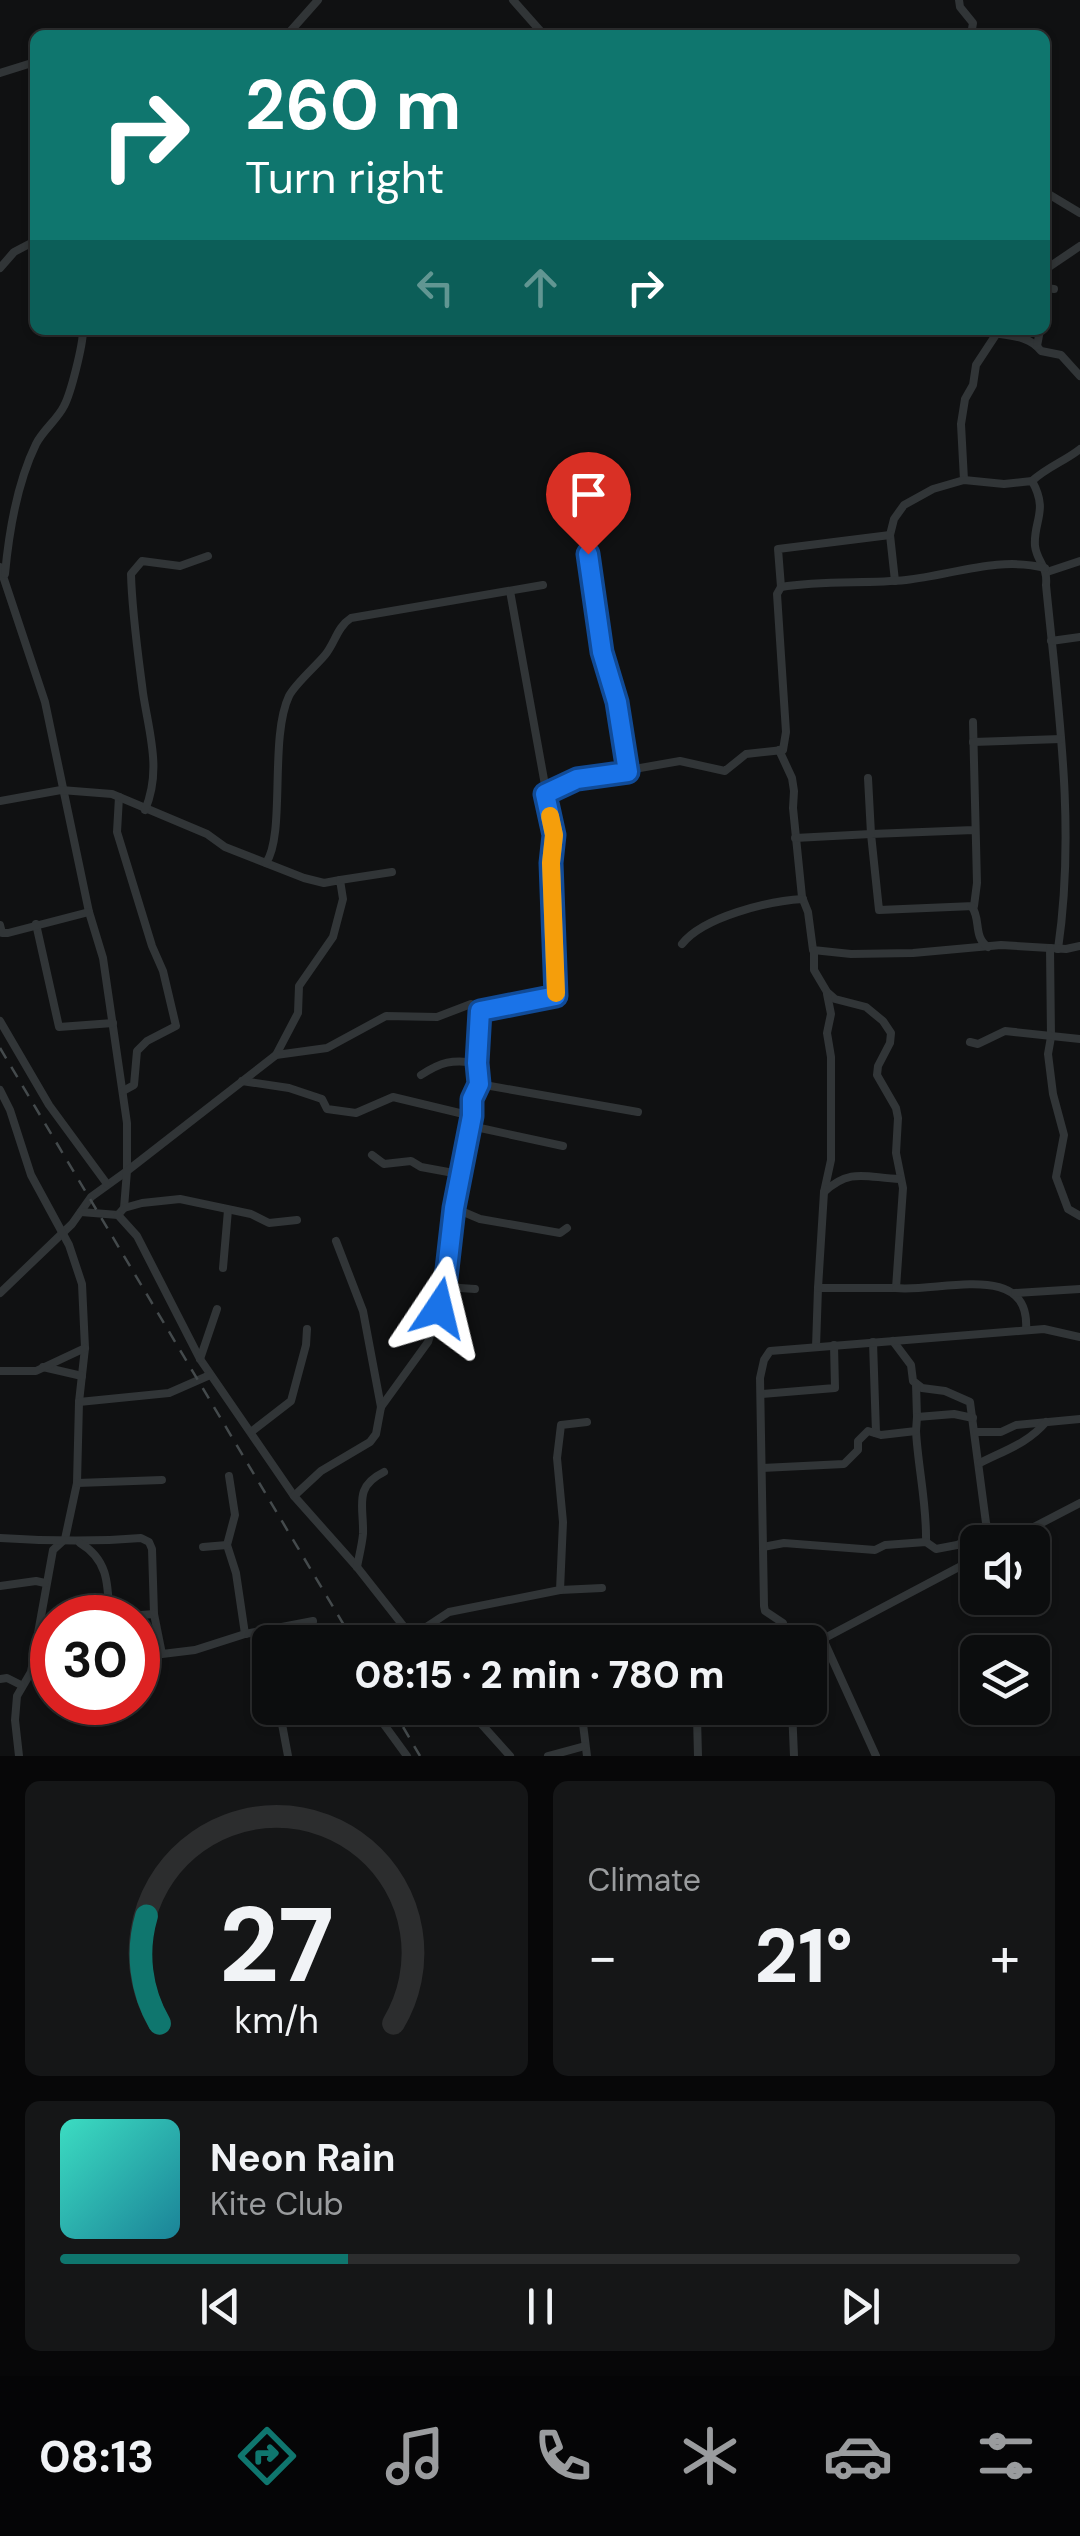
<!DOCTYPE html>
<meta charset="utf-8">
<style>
body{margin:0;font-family:"DM Sans",sans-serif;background:#151617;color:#f1f3f6;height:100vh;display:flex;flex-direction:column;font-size:38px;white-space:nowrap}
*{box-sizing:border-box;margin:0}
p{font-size:32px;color:#9a9c9e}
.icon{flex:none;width:55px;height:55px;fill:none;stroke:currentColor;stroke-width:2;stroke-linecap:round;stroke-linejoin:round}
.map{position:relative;height:1756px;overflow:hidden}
.drawer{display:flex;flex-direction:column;gap:25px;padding:25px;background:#070708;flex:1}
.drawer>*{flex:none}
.top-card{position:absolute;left:30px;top:30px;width:1020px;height:305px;border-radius:15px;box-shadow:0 2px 8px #0004,0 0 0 2px #2c2d2e;background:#0f766e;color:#fff;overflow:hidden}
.fabs{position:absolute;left:960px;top:1525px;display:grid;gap:20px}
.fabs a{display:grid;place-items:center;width:90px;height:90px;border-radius:15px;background:#0c0d0e;box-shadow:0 2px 8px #0004,0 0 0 2px #2c2d2e;font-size:50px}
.speed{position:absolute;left:30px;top:1595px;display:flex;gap:20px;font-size:50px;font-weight:700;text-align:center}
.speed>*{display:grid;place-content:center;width:130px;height:130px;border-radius:50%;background:#0c0d0e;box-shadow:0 2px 8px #0004,0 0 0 2px #2c2d2e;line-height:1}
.speed .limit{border:15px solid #d22;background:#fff;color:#111}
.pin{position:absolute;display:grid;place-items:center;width:85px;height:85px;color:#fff;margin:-102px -42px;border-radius:50% 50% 50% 0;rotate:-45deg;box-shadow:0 0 10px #0007}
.pin .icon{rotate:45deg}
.me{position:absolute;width:110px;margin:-55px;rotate:10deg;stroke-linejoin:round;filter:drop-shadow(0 0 8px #0008)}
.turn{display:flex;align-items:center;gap:35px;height:210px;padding:0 50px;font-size:45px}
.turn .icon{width:130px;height:130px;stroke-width:2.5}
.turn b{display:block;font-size:70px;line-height:85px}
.lanes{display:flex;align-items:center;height:95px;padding:0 50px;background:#0003;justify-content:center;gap:50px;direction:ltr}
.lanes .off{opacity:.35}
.big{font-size:75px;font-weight:800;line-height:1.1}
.drawer .tile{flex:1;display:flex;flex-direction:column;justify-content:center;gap:15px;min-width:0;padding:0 35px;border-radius:15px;background:#151617}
.drawer .dial{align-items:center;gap:0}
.dial svg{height:260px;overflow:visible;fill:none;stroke:#2c2d2e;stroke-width:7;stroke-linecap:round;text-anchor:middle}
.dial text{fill:#f1f3f6;stroke:none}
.song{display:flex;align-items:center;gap:30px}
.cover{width:120px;height:120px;border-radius:15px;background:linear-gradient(135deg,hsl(170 70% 55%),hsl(190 70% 35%))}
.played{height:10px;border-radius:5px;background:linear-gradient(90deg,#0f766e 30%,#2c2d2e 30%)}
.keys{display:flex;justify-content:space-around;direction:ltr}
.heat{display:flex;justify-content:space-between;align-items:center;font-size:55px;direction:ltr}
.drawer .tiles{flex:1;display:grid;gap:25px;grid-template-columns:1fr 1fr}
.tile:last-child{grid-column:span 2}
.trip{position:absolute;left:252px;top:1625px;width:575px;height:100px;border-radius:15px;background:#0c0d0e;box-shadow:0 2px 8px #0004,0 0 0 2px #2c2d2e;font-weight:800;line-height:100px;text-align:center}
.dock{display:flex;height:160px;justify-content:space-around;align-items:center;background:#050506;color:#9a9c9e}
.dock .icon{width:70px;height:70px}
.dock .selected{color:#0f766e}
.dock b{font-size:45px;color:#f1f3f6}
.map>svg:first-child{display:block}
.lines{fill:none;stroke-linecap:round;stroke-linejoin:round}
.minor{stroke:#313537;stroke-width:8}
.rail{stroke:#444a4c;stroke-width:2.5;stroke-dasharray:12 10;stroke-linecap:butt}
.route-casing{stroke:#114b97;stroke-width:25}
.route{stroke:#1a73e8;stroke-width:18}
.slow{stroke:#f59e0b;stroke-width:18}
</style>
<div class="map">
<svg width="1080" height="1756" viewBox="0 0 1080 1756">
<rect width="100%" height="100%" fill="#101112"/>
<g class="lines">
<g class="minor">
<path d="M 513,0 L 544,35"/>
<path d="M 959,0 L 960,7 L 973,23 L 971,35"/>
<path d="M 287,35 L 318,0"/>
<path d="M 0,73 L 35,62"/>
<path d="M 1045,192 L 1080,213"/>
<path d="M 0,268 L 14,252 L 35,241"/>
<path d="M 1045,278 L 1049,267 L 1080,246"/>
<path d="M 1045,288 L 1054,289"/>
<path d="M 980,330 C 1001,337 1027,332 1041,351 L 1061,355 L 1080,376"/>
<path d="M 1037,346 L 1040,330"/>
<path d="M 964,480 L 961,424 L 965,399 L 973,385 L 976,365 L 999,330"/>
<path d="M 1032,481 C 1047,467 1065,461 1080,449"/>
<path d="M 582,519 L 603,652 L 617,702 L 628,772"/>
<path d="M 0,567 L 45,702 L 89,912 L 103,958 L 127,1123 L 127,1171 L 91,1197 L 72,1224 L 0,1293"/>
<path d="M 1047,572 L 1080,561"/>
<path d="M 5,574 C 9,531 17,483 36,444 C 43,430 57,420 64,406 C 71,393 83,345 83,330"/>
<path d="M 895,581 L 890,535 L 894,519 L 904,505 L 933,489 L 964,480 L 1004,484 L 1032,481 C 1049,511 1033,521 1035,546 C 1037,562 1048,566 1046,585 C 1058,707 1076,827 1058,949"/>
<path d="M 781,587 L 778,549 L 890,535"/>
<path d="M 1051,641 L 1080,637"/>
<path d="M 973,722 L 977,883 L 974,906 L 879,910 L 871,834 L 974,830"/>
<path d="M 973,742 L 1061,739"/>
<path d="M 779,750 L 792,778 L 794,791 L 793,808 L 802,897 L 808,912 L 813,950 L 851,954 L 913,953 L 1001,945 L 1066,949 L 1080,946"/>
<path d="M 545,794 L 577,779 L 680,761 L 725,771 L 746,754 L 783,750 L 786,732 L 777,594 L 781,587 C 823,580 864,584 906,580 C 952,575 999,556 1045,568"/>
<path d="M 119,797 L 117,832 L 152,946 L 163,971 L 176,1026 L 147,1041 L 137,1051 L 134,1085 L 123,1091"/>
<path d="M 0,801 L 61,790 L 112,794 L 207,834 L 225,847 L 304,878 L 324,883 L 340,880 L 343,899 L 333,937 L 299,986 L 298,1013 L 276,1055"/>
<path d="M 145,810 C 162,770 149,733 143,693 C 138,654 132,613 131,574 L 142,561 L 180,566 L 208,556"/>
<path d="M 795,838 L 871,834 L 868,778"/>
<path d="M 266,863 C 286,834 269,738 289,696 C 295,684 316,666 325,655 C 335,643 337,627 351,618 L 543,585"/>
<path d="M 340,880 L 392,872"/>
<path d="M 972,907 C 981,919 973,937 988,947"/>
<path d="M 36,924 L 59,1027 L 113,1023"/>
<path d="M 0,925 L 2,933 L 8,933 L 89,912"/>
<path d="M 682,944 C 703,917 768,901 803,899"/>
<path d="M 1050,948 L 1051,1037 L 1048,1054 L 1053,1094 L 1064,1135 L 1056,1177 L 1068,1209 L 1080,1216"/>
<path d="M 814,950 L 814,970 L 827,992 L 835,999 L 866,1007 L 883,1021 L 891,1033 L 890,1043 L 878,1066 L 877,1075 L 896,1108 L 898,1118 L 896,1153 L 903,1188 L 896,1288 L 818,1288 L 816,1347"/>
<path d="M 0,1021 L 49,1105 L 107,1184"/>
<path d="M 970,1042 L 978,1044 L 1005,1031 L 1080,1039"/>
<path d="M 421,1075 C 441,1062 452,1059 477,1063"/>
<path d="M 242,1081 L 289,1088 L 322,1099 L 327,1109 L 356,1113 L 393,1097 L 472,1116"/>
<path d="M 479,1084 L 638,1112"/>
<path d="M 0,1090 L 10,1110 L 31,1175 L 69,1245 L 82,1284 L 85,1348 L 79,1402 L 77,1483 L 65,1539 L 53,1550 L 31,1672 L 17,1696 L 15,1720 L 19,1756"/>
<path d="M 471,1126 L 563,1146"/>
<path d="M 372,1155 L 384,1164 L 411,1161 L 421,1167 L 459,1174"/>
<path d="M 824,1192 L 831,1160 L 831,1057 L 827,1033 L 831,1014 L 827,994"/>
<path d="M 124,1208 L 127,1171 L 276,1055 L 327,1048 L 386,1016 L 437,1017 L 471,1004 L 480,1011"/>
<path d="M 454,1208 L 480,1219 L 560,1233 L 567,1228"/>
<path d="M 81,1212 L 118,1215 L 124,1208 L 142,1203 L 180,1199 L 251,1214 L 269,1223 L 297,1220"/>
<path d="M 118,1215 L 137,1236 L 200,1359 L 294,1496 L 357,1567 L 416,1642"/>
<path d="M 336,1241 L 363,1311 L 381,1407"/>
<path d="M 223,1268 L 228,1210"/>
<path d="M 445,1287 L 475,1289"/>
<path d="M 818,1288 L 824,1192 C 851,1167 867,1178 900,1179"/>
<path d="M 896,1288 C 938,1293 1031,1259 1026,1330"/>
<path d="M 1015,1293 L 1080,1289"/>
<path d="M 893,1341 L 911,1365 L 913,1381 L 922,1388 L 945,1391 L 970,1402 L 986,1523 L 994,1542"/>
<path d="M 873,1342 L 876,1433"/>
<path d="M 200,1359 L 217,1309"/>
<path d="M 43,1367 L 82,1376"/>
<path d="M 0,1371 L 36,1371 L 85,1348"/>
<path d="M 916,1384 L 917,1417 L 954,1414 L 973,1418"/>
<path d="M 761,1394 L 835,1388 L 834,1345"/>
<path d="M 79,1402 L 169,1393 L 210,1375"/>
<path d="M 916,1431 C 918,1468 927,1504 926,1542"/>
<path d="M 251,1432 L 291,1401 L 306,1345 L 307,1329"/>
<path d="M 976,1432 L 1001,1432 L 1016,1425 L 1080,1419"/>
<path d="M 980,1463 C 1005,1450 1027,1444 1046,1422"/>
<path d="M 762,1468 L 844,1464 L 858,1450 L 858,1441 L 868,1431 L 881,1435 L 916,1431 L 917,1417"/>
<path d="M 229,1476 L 235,1515 L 227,1545 L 236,1573 L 245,1634"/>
<path d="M 77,1483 L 162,1480"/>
<path d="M 294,1496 L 321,1471 L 370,1442 L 376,1434 L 381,1407 L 428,1342 L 445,1287 L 451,1225 L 472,1116 L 472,1099 L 479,1084 L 477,1063 L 480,1011 L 556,995 L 551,863 L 554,835 L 510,591"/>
<path d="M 0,1538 C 48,1541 93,1542 141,1538 L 149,1542 L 152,1549 L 154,1614 L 162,1654 L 195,1650 L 245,1634 L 313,1621"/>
<path d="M 1005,1542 L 1080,1503"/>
<path d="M 80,1543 C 107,1559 108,1582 109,1611"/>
<path d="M 203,1547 L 227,1545"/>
<path d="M 763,1547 L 784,1543 L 875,1550 L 885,1545 L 926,1542 L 936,1549 L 957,1545 L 988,1530"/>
<path d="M 357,1567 C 359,1556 362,1545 363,1534 C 364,1506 353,1487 384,1472"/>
<path d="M 0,1586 L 36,1581 L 45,1583"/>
<path d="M 560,1590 L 602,1588"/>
<path d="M 62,1613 L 104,1615 L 109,1611 L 116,1617 L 154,1614"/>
<path d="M 267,1632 L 270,1654"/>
<path d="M 411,1637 L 449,1612 L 560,1590 L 563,1522 L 557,1458 L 561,1425 L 587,1422"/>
<path d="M 823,1639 L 876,1756"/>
<path d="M 788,1642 L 783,1623 L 765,1611 L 764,1606 L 760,1378 L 764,1360 L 770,1351 L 1044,1329 L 1080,1337"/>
<path d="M 805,1642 L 823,1639 L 978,1557"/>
<path d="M 0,1679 L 7,1678 L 21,1685"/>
<path d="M 279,1708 L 288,1756"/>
<path d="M 372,1708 L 407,1756"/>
<path d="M 467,1708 L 510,1756"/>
<path d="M 581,1708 L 587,1756"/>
<path d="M 792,1708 L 794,1756"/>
<path d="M 697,1717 L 698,1756"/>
<path d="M 548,1756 L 585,1746"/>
</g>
<g class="rail">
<path d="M 0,1048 L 354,1642"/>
<path d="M 392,1708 L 420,1756"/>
</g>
</g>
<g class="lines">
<g class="route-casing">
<path id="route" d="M 439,1308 L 445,1287 L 454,1208 L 472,1116 L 472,1099 L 479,1084 L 477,1063 L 480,1011 L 556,996 L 551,863 L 554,835 L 545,794 L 577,779 L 628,772 L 617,702 L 602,652 L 588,554"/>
</g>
<use href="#route" class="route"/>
<path class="slow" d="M 550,816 L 554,835 L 551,863 L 556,993"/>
</g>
</svg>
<div class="fabs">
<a><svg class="icon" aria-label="sound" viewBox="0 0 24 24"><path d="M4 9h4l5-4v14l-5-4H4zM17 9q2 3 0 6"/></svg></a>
<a><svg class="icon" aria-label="layers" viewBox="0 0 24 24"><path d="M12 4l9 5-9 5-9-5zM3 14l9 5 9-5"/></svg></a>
</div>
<div class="speed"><div class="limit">30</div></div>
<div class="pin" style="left:588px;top:554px;background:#d93025"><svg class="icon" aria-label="arrive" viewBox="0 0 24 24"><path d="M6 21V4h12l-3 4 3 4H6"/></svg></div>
<svg class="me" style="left:439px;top:1308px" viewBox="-20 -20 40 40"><path d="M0-17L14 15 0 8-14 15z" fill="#1a73e8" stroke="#fff" stroke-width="4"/></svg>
<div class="trip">08:15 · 2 min · 780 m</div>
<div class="top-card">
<div class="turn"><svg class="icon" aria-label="right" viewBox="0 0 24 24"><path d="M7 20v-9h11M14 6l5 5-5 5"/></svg><div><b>260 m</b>Turn right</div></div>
<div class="lanes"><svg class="icon off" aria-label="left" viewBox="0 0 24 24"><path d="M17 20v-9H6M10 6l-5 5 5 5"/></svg><svg class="icon off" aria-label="ahead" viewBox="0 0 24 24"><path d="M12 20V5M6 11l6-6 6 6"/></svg><svg class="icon" aria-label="right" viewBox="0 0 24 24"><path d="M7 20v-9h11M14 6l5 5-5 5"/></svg></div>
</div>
</div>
<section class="drawer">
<div class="tiles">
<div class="tile dial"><svg viewBox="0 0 100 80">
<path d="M14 69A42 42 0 1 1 86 69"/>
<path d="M14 69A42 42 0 0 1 10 36" stroke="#0f766e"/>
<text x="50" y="56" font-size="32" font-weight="700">27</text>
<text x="50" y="72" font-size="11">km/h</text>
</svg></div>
<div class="tile"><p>Climate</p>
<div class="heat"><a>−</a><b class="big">21°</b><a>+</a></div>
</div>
<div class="tile">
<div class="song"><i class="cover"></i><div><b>Neon Rain</b><p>Kite Club</p></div></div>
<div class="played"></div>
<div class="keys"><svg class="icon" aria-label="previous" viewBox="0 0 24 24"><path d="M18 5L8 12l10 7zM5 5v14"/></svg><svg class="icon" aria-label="pause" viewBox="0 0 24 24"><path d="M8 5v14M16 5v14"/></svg><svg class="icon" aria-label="next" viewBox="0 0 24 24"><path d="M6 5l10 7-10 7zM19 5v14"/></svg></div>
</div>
</div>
</section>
<nav class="dock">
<b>08:13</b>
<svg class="icon selected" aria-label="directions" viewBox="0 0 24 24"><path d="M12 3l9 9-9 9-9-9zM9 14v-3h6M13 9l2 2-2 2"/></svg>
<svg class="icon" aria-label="music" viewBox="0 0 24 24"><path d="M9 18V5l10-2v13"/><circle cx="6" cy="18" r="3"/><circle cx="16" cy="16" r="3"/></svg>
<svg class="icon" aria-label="phone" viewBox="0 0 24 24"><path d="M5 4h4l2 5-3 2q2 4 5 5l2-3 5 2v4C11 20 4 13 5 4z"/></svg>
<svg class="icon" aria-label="climate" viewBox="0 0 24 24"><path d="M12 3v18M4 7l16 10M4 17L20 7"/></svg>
<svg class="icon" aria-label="car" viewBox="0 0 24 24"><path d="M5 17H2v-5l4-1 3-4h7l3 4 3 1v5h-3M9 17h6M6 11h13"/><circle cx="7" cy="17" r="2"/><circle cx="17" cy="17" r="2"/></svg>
<svg class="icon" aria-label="filters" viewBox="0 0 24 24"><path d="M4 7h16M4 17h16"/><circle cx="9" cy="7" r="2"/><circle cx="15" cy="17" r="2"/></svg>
</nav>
